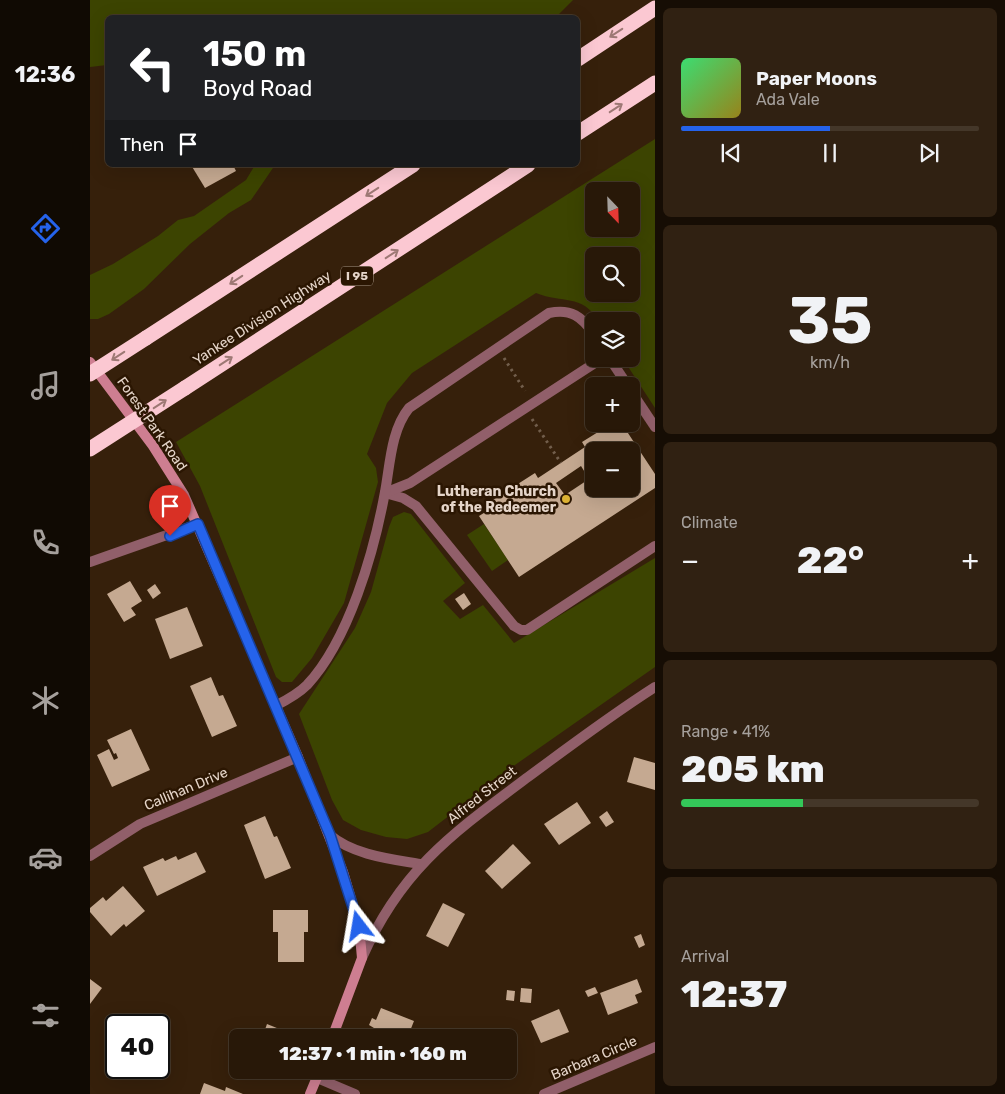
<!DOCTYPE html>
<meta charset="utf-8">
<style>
body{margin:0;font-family:Rubik,sans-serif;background:#302112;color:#f1f3f6;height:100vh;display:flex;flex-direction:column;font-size:19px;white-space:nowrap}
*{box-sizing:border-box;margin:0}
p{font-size:16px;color:#a5a09c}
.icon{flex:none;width:28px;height:28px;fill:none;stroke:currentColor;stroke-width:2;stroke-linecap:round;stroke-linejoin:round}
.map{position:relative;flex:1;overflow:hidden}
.side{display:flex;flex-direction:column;gap:8px;padding:8px;background:#160d04;width:350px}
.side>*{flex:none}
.top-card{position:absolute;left:15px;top:15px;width:475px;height:152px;border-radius:8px;box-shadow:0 5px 20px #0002,0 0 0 1px #443729;background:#202124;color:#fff;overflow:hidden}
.needle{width:32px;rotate:157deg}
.buttons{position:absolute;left:495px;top:182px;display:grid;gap:10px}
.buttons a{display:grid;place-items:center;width:55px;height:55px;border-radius:8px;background:#281808;box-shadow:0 5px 20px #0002,0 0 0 1px #443729;font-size:25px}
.speed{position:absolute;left:15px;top:1014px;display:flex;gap:10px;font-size:25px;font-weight:700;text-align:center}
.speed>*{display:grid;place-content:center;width:65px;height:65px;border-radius:50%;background:#281808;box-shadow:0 5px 20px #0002,0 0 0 1px #443729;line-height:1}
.speed .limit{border:2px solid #111;border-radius:8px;background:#fff;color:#111}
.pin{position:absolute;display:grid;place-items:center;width:42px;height:42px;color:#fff;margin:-51px -21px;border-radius:50% 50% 50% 0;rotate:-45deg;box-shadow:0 0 5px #0007}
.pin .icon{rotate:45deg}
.me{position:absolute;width:55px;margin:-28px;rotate:346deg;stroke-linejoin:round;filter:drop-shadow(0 0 4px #0008)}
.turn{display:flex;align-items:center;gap:18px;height:105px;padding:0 15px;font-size:22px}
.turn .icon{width:65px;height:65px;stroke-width:2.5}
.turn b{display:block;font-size:35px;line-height:42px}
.then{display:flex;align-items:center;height:48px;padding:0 15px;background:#0003;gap:10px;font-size:19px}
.big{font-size:38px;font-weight:800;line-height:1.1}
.side .card{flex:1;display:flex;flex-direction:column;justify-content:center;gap:8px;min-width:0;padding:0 18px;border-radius:8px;background:#302112}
.side .dial{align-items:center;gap:0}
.dial b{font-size:65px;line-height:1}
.song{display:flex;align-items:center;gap:15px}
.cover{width:60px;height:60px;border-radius:8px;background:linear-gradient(135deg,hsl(140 70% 55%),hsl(50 70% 35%))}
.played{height:5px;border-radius:2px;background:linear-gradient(90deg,#2563eb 50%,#443729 50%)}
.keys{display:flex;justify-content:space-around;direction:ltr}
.heat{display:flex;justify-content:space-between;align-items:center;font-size:28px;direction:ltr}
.charge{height:8px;border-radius:4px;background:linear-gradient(90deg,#34c759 41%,#443729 0)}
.trip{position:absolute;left:139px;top:1029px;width:288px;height:50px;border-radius:8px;background:#281808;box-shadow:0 5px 20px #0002,0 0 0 1px #443729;font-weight:800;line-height:50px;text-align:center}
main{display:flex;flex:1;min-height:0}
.tabs{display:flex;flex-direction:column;width:90px;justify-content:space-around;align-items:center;background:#100a03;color:#a5a09c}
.tabs .icon{width:35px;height:35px}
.tabs .current{color:#2563eb}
.tabs b{font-size:22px;color:#f1f3f6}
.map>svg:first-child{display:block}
.green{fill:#3c4401;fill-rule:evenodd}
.building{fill:#c5a991;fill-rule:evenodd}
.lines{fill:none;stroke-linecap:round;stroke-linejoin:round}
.path{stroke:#725e4c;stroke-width:3;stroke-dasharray:2.5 4;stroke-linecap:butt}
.lane{stroke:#915f6a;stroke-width:10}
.street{stroke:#915f6a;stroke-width:10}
.secondary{stroke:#ce7e91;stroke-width:10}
.highway{stroke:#fbc8d2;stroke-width:15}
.highway-bridge{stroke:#fbc8d2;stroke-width:15}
.oneway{stroke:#9d7874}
.route-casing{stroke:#184099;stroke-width:12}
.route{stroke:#2563eb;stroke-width:9}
.poi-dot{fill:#dcb233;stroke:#2b1602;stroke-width:2}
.labels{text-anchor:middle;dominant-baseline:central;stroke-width:5;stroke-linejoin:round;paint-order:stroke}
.shield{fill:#2b1602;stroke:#ad9c8d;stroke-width:1}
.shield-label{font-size:12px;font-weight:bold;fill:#e5d5c9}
.street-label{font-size:14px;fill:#e5d5c9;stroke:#2b1602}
.poi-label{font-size:14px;font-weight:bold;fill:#e5d5c9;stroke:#2b1602;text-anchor:end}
</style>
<main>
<nav class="tabs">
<b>12:36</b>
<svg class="icon current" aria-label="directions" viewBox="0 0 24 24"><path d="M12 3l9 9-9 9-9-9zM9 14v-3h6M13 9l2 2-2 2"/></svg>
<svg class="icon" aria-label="music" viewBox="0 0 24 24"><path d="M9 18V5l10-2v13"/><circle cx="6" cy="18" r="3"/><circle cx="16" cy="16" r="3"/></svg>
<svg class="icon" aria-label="phone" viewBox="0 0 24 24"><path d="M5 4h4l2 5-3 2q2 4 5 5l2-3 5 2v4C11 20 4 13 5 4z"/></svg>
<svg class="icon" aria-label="climate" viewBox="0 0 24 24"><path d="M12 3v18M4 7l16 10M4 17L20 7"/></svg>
<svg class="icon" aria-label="car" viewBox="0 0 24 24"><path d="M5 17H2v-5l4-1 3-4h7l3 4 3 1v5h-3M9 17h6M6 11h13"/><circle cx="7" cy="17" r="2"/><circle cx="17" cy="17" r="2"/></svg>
<svg class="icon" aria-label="filters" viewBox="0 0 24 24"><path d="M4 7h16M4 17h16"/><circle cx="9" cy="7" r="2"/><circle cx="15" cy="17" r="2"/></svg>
</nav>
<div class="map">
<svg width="565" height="1094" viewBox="0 0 565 1094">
<rect width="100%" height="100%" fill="#36200b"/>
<g class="green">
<path d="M 0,0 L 483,0 L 465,18 L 18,18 L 17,65 L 0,67 Z"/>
<path d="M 565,139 L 565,408 L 533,359 L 541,359 L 541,321 L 509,321 C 491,293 473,304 446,293 L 322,373 L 297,403 L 277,454 L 286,468 L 288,482 L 254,603 L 222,658 L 202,682 L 192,682 L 186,677 L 110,486 L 86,442 ZM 504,191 L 541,191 L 541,229 L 504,229 ZM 541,256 L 541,294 L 504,294 L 504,256 Z"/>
<path d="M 165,165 L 185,165 L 161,200 L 139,213 L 100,244 L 54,289 L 19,314 L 8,319 L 0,319 L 0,275 L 23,264 L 68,236 L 88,220 L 104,216 L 156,180 Z"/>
<path d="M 314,512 L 321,514 L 375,583 L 353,601 L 370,619 L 393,605 L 424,643 L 565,558 L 565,667 L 425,765 L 338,832 L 317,839 L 296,837 L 271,830 L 253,820 L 242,800 L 209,714 L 265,628 L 281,592 L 299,527 L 303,517 Z"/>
<path d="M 394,524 L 418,560 L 402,571 L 377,535 Z"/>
</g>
<g class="building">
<path d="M 101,165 L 143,165 L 146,171 L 115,188 Z"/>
<path d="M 521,424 L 532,424 L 565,474 L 565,488 L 429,577 L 389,516 L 402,508 L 398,503 L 445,473 L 448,478 L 495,447 L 492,442 ZM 504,451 L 541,451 L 541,489 L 504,489 ZM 491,466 L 499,479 L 475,495 L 466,483 Z"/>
<path d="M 40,581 L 52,601 L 41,608 L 46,615 L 34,622 L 17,594 Z"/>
<path d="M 65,584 L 71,593 L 63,599 L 57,590 Z"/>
<path d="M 374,593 L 381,604 L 373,610 L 365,599 Z"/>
<path d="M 97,607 L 113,646 L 80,659 L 65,619 Z"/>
<path d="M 121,677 L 129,696 L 133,695 L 147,726 L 122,737 L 100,686 Z"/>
<path d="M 41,729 L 60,770 L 22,787 L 7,755 L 19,749 L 24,760 L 28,758 L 26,753 L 24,754 L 17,740 Z"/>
<path d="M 544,757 L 565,763 L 565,790 L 537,782 Z"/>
<path d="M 487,802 L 501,823 L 469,845 L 454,824 Z"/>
<path d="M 517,811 L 524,822 L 516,827 L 509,817 Z"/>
<path d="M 175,816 L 184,837 L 187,836 L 201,868 L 175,879 L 154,825 Z"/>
<path d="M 423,844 L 441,863 L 412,889 L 395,871 Z"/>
<path d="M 106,852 L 116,872 L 67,896 L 53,867 L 73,858 L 75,861 L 86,856 L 88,860 Z"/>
<path d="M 33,886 L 55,911 L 36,927 L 34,924 L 21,936 L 0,912 L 0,908 L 13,897 L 16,901 Z"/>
<path d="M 353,903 L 375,914 L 358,947 L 336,936 Z"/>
<path d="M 183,910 L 218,910 L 218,932 L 214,932 L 214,962 L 188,962 L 188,932 L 183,932 Z"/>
<path d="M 551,934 L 555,945 L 549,948 L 544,937 Z"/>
<path d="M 0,979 L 12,988 L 0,1004 Z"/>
<path d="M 547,979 L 552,992 L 545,995 L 548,1003 L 518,1015 L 510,993 Z"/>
<path d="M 505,987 L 508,993 L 498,997 L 495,991 Z"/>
<path d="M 431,988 L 442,989 L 441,1003 L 430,1002 Z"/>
<path d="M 417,990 L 425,991 L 424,1001 L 416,1000 Z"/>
<path d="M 291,1008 L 324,1021 L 318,1036 L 303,1029 L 299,1038 L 280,1038 L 284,1028 L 279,1025 L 282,1018 L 286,1020 Z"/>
<path d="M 469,1009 L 479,1032 L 451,1043 L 441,1021 Z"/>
<path d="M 177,1024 L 204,1035 L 203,1038 L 172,1038 Z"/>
<path d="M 114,1083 L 135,1091 L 136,1087 L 153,1094 L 110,1094 Z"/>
</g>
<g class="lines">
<g class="path">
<path d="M 414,358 L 435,391"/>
<path d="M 442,419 L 471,463"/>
</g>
<g class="lane">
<path d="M 520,359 L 538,386"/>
<path d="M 541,391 L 565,427"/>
<path d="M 295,493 L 313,498 L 326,506 L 424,626 L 431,630 L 437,630 L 565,546"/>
<path d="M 295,493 L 320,483 L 511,359"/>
<path d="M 185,706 C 197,700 208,694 217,685 C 259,640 284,552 295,492 C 300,465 301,430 319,408 L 459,313 C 481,308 492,317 504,334"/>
</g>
<g class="street">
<path d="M 0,562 L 108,524"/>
<path d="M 240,835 C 263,855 301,859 330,864"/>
<path d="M 0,856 L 50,824 L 208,757"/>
<path d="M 272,958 C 311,869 363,833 438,777 C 480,746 521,715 565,687"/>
<path d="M 227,1078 L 265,1094"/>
<path d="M 454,1094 L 565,1047"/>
</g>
<g class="secondary">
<path d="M 0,362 L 63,446 L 94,495 L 208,757 L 253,872 L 269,926 L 272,958 L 242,1038"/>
<path d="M 220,1094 L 230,1070"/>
</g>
<g class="highway">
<path d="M 488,59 L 565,8"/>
<path d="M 488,133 L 565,83"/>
<path d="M 56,338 L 323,165"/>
<path d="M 95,388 L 438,165"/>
</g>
<g class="highway-bridge">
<path d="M 0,374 L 56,338"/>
<path d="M 0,449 L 95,388"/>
</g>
</g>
<defs><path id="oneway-shaft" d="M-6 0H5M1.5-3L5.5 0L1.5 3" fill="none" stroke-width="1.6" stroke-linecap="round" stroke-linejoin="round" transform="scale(1.25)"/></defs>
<g class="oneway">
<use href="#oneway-shaft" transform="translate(526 33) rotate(147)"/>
<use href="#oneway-shaft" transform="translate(526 108) rotate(-33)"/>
<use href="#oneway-shaft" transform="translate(282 192) rotate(147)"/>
<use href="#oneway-shaft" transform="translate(302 254) rotate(-33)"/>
<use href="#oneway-shaft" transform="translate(146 280) rotate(147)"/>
<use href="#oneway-shaft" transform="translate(28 356) rotate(147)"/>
<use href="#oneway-shaft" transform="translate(136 361) rotate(-33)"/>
<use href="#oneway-shaft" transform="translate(70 404) rotate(-33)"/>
</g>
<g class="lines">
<g class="route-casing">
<path id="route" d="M 80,536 L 108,524 L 240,835 L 269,926"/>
</g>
<use href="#route" class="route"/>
</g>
<circle class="poi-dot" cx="476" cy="499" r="5"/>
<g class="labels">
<rect class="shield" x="251" y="266.5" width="32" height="19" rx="4"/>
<g class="shield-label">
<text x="267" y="276">I 95</text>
</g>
<g class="street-label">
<text transform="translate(172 318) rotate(-33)">Yankee Division Highway</text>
<text transform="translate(62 424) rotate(55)">Forest Park Road</text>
<text transform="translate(96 789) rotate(-23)">Callihan Drive</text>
<text transform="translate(392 795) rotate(-38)">Alfred Street</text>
<text transform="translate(504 1058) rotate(-23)">Barbara Circle</text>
</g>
<g class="poi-label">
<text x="466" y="491">Lutheran Church<tspan x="466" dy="16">of the Redeemer</tspan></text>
</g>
</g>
</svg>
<div class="buttons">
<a><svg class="needle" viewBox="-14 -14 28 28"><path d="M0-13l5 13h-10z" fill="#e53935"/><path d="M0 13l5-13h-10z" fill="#a5a09c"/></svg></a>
<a><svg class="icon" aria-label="search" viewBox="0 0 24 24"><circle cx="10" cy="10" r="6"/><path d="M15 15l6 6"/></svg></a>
<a><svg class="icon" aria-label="layers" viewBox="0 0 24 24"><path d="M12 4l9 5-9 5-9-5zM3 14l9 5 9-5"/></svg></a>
<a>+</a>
<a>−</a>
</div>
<div class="speed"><div class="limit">40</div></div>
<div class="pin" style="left:80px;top:536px;background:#d93025"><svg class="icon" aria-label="arrive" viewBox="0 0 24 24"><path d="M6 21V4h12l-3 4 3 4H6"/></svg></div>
<svg class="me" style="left:269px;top:926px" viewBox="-20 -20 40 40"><path d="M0-17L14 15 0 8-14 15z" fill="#2563eb" stroke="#fff" stroke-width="4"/></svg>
<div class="trip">12:37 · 1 min · 160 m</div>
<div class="top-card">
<div class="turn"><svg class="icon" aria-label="left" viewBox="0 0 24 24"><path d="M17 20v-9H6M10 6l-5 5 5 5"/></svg><div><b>150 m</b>Boyd Road</div></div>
<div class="then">Then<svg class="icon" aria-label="arrive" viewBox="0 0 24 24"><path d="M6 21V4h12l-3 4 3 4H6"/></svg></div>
</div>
</div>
<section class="side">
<div class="card">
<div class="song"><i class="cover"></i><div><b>Paper Moons</b><p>Ada Vale</p></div></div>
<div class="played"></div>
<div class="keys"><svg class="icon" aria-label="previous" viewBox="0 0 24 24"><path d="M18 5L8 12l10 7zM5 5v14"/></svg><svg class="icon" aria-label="pause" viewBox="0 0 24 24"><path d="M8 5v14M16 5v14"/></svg><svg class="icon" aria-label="next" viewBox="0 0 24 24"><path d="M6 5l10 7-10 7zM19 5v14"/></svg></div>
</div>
<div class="card dial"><b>35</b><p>km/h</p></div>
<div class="card"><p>Climate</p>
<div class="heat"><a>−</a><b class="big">22°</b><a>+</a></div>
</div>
<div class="card"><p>Range · 41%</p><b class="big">205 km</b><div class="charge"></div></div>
<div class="card"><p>Arrival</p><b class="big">12:37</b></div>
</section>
</main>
